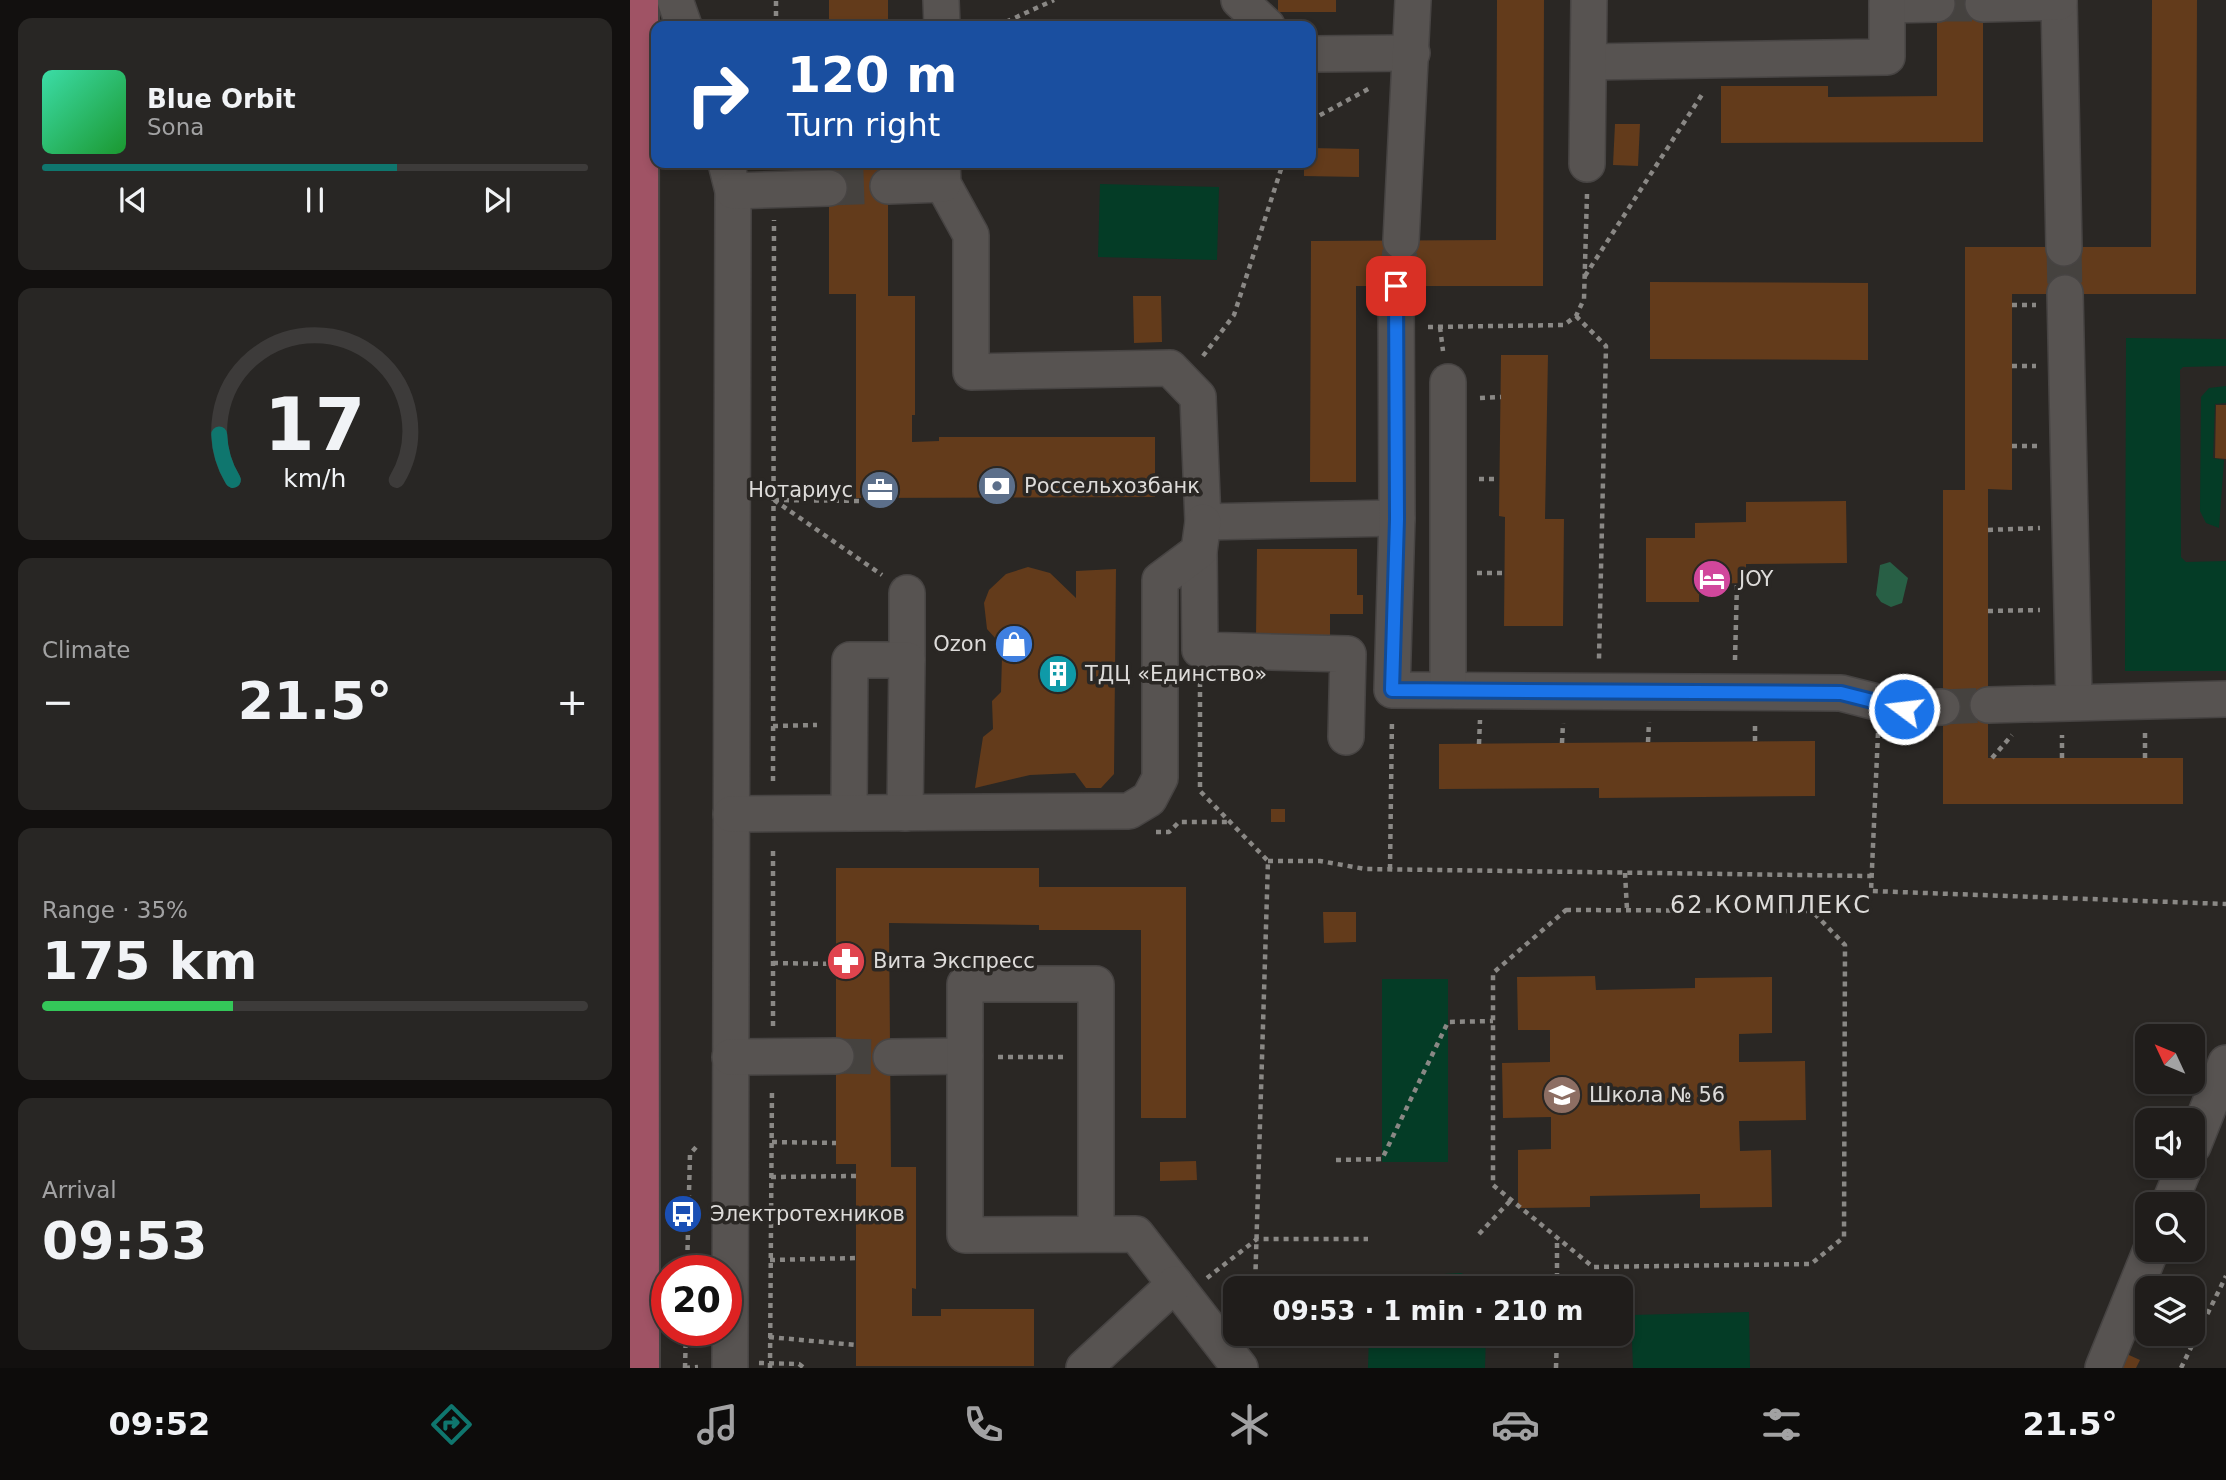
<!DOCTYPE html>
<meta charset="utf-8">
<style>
body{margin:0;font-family:"DejaVu Sans",sans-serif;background:#282624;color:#f1f3f6;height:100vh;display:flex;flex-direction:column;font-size:26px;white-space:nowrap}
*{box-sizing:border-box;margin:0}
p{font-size:23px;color:#a2a2a3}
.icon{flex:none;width:38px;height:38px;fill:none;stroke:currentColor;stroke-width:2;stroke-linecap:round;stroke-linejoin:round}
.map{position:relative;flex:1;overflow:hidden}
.sheet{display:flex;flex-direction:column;gap:18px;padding:18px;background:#12100f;width:630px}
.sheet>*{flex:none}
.hud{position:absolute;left:21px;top:21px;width:665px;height:147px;border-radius:14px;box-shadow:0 4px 10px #0003,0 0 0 2px #3d3b3a;background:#1a4fa0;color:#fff;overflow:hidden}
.needle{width:46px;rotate:314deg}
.fabs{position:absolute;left:1505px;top:1024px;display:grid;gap:14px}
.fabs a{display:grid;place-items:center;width:70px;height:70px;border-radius:14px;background:#201d1b;box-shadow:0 4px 10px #0003,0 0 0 2px #3d3b3a;font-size:35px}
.speed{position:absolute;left:21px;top:1255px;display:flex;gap:14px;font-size:35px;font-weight:700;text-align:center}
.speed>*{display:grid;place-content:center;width:91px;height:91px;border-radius:50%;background:#201d1b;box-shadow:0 4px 10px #0003,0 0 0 2px #3d3b3a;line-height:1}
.speed .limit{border:10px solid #d22;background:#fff;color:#111}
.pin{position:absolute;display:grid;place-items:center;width:60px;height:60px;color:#fff;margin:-30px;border-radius:14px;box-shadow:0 4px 10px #0006}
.me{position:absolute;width:77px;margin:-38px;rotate:285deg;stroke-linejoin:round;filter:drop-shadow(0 0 5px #0008)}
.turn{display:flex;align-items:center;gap:24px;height:147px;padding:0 21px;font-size:32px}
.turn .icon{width:91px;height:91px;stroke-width:2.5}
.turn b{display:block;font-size:49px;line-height:60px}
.big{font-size:52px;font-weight:800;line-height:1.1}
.sheet .tile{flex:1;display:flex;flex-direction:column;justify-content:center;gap:10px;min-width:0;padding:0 24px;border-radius:14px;background:#282624}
.sheet .dial{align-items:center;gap:0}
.dial svg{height:182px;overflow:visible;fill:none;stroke:#3d3b3a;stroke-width:7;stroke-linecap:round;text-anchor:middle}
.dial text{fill:#f1f3f6;stroke:none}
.song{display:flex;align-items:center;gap:21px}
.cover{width:84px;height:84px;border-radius:10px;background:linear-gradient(135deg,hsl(160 70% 55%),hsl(130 70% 35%))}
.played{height:7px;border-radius:4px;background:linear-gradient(90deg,#0f766e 65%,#3d3b3a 65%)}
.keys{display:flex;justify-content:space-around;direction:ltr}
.heat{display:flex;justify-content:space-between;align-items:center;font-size:38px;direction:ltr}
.charge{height:10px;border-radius:5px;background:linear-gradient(90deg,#34c759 35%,#3d3b3a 0)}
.trip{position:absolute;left:593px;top:1276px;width:410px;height:70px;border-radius:14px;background:#201d1b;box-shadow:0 4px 10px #0003,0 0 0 2px #3d3b3a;font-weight:800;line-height:70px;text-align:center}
.tab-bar{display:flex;height:112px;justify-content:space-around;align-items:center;background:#0d0c0b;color:#a2a2a3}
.tab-bar .icon{width:49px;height:49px}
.tab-bar .on{color:#0f766e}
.tab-bar b{font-size:32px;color:#f1f3f6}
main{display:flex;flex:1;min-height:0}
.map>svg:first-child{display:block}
.green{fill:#043c26}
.forest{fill:#285f45}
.building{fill:#633b1b}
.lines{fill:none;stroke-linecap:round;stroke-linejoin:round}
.minor-tunnel{stroke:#45423f;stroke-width:35;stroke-dasharray:35 18;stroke-linecap:butt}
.minor-casing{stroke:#474443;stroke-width:38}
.major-casing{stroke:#474443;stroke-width:42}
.path{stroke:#8a8885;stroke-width:4.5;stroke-dasharray:5 5;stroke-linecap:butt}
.minor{stroke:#575351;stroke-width:35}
.major{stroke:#a05365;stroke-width:38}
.route-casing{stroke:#114b97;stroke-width:18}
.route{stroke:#1a73e8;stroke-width:12}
.labels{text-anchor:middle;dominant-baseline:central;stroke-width:7;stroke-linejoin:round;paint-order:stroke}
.poi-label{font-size:21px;fill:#dddbd9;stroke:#2a2724;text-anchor:start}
.quarter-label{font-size:24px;letter-spacing:2px;fill:#dddbd9;stroke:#2a2724}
</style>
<main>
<section class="sheet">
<div class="tile">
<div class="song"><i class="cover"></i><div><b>Blue Orbit</b><p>Sona</p></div></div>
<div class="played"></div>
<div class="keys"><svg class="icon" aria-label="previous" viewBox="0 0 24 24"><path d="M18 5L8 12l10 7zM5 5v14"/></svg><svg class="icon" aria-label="pause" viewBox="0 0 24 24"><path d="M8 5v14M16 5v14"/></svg><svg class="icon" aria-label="next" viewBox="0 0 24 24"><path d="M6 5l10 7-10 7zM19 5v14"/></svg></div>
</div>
<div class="tile dial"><svg viewBox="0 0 100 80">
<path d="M14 69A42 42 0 1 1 86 69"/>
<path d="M14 69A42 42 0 0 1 8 49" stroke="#0f766e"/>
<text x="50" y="56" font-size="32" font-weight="700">17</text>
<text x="50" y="72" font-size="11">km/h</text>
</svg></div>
<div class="tile"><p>Climate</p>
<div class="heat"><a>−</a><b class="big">21.5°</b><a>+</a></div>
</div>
<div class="tile"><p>Range · 35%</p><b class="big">175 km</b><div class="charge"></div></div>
<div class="tile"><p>Arrival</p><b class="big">09:53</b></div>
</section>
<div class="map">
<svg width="1596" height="1368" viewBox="0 0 1596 1368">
<rect width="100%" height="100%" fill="#2a2724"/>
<g class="green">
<path d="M 470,184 L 589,187 L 587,260 L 468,257 Z"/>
<path d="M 1496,338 L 1596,339 L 1596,366 L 1553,367 L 1550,370 L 1551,557 L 1556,562 L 1596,561 L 1596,671 L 1495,671 Z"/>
<path d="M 1596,386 L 1596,403 L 1585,404 L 1583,458 L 1594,460 L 1589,528 L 1576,523 L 1570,511 L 1571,397 L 1579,388 Z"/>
<rect x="752" y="979" width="66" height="183"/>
<path d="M 831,1273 L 842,1278 L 851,1288 L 748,1288 L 763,1277 Z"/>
<path d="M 1119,1312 L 1120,1368 L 1003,1368 L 1001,1315 Z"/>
<path d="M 739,1334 L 856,1334 L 855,1368 L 738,1368 Z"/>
</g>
<path class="forest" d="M 1260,562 L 1278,578 L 1272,603 L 1261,607 L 1251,602 L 1246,595 L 1250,565 Z"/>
<g class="building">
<rect x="199" y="0" width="59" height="26"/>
<rect x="648" y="0" width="58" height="12"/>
<path d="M 867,0 L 914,0 L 913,286 L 726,286 L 726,482 L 680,482 L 681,241 L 866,240 Z"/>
<path d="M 1307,0 L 1353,0 L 1353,142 L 1091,143 L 1091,86 L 1198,86 L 1198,97 L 1307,96 Z"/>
<path d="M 1522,0 L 1567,0 L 1566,294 L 1382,294 L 1382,490 L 1358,489 L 1358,758 L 1553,758 L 1553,804 L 1313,804 L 1313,490 L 1335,490 L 1335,247 L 1521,247 Z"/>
<path d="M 985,124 L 1010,124 L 1008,166 L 983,165 Z"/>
<path d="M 681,148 L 729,149 L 729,177 L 674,176 L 674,163 L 681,163 Z"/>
<path d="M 199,163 L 258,163 L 258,296 L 285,296 L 285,415 L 282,415 L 282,442 L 309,441 L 309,437 L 525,437 L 525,497 L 226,498 L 226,294 L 199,294 Z"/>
<path d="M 1020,282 L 1238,283 L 1238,360 L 1020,359 Z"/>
<path d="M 503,296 L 531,296 L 532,342 L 504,343 Z"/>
<path d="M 871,355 L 918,355 L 915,519 L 934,519 L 933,626 L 874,626 L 875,517 L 869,516 Z"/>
<path d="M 1586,405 L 1596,405 L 1596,459 L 1585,458 Z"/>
<path d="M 1216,501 L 1217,563 L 1116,564 L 1116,583 L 1069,584 L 1069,602 L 1016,602 L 1016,538 L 1065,538 L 1065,523 L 1116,522 L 1116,502 Z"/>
<path d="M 627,549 L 727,549 L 727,595 L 733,595 L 733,614 L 700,614 L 700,638 L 626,638 Z"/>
<path d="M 398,567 L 420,573 L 446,598 L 446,571 L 486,569 L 484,774 L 471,788 L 456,788 L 445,773 L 400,775 L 345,788 L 353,737 L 363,729 L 362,701 L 371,692 L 372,657 L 365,648 L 366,639 L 357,629 L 354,603 L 359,590 L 376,574 Z"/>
<path d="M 1185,741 L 1185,796 L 969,798 L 969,788 L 809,789 L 809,744 Z"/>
<rect x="641" y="809" width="14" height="13"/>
<path d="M 206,868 L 409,868 L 409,887 L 556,887 L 556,1118 L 511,1118 L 511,930 L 409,930 L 409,925 L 259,923 L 261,1167 L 286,1167 L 286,1289 L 282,1288 L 282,1316 L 311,1316 L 311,1309 L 404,1309 L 404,1366 L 226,1366 L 226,1164 L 206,1164 Z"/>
<path d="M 693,912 L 726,912 L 726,942 L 694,943 Z"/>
<path d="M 965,976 L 966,990 L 1065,988 L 1065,978 L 1142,977 L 1142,1033 L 1109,1034 L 1109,1062 L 1175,1061 L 1176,1120 L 1109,1121 L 1110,1151 L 1141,1150 L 1142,1207 L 1070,1208 L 1070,1194 L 960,1196 L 960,1207 L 888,1208 L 888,1150 L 921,1149 L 921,1117 L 873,1118 L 872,1063 L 920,1062 L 920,1030 L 888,1030 L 887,977 Z"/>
<path d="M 566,1161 L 567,1180 L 530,1181 L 530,1162 Z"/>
<path d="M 1488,1350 L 1510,1360 L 1506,1368 L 1480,1368 Z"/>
</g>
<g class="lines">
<g class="minor-tunnel">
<path d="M 1307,4 L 1353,4"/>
<path d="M 199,188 L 258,186"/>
<path d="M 1434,248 L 1435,293"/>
<path d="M 766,286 L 771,241"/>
<path d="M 1312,707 L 1358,705"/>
<path d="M 206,1056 L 261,1057"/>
</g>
<g class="minor-casing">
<g id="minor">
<path d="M 45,0 L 54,26"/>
<path d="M 311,0 L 312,26"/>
<path d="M 609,0 L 637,26"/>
<path d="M 1429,0 L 1434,248"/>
<path d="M 1353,4 L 1429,2"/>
<path d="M 1257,5 L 1307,4"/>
<path d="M 681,54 L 782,53"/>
<path d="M 959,62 L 1257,57 L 1257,0"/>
<path d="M 96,163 L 103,191 L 100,1368"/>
<path d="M 312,163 L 313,184 L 341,235 L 341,372 L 540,368 L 568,397 L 573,522 L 767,518"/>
<path d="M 957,164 L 959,0"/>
<path d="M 258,186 L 313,184"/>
<path d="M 103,191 L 199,188"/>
<path d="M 771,241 L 783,0"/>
<path d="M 766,286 L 767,518 L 762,690 L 1211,693 L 1274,709 L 1312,707"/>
<path d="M 1435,293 L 1444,701"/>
<path d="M 569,551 L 570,650 L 718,654 L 716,737"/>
<path d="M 277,660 L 277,593"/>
<path d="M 818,690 L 818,382"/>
<path d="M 1358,705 L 1596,699"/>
<path d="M 219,813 L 220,660 L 277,660 L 275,813"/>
<path d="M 101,814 L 499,811 L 519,799 L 530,778 L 530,580 L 569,551 L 573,522"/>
<path d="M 100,1057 L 206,1056"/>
<path d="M 261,1057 L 335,1056"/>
<path d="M 1563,1146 L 1596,1063"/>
<path d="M 1539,1204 L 1555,1166"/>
<path d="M 466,1234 L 466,984 L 335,984 L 335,1235 L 506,1234 L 610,1368"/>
<path d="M 454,1368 L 545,1284"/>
<path d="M 1473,1368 L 1521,1250"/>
</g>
</g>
<g class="major-casing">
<path id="major" d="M 9,0 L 10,1368"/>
</g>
<g class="path">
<path d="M 146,26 L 146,0"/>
<path d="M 367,26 L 424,0"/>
<path d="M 681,120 L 742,87"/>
<path d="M 955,276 L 1073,93"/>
<path d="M 1382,305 L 1406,305"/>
<path d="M 946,316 L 976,346 L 969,659"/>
<path d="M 798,327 L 934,325 L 946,316 L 954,299 L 957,194"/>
<path d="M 810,327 L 813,351"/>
<path d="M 573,356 L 604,315 L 653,163"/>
<path d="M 1382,366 L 1406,366"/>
<path d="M 850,398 L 871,397"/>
<path d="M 1382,446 L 1409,446"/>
<path d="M 849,479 L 869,479"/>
<path d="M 144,500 L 252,575"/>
<path d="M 144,500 L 232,501"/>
<path d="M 1358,530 L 1410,528"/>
<path d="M 847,573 L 875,573"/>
<path d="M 1358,611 L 1410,610"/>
<path d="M 1105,660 L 1107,583"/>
<path d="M 570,682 L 570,791 L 638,861 L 625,1288"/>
<path d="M 143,726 L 187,725"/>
<path d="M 1248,733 L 1241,891 L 1596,904"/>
<path d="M 1125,741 L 1125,725"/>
<path d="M 1018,742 L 1019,722"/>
<path d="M 932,743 L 933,723"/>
<path d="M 849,744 L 850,720"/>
<path d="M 1362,758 L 1382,735"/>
<path d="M 1432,758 L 1432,735"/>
<path d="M 1515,758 L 1515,731"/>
<path d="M 143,781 L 144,220"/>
<path d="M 526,832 L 539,832 L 549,822 L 597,822"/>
<path d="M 638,861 L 690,861 L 735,869 L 1241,876"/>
<path d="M 760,869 L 762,719"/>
<path d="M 995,873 L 997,910"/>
<path d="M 936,910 L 1182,911 L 1215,945 L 1214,1237 L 1181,1264 L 963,1267 L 863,1185 L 863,973 Z"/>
<path d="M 143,963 L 206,964"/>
<path d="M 143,1026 L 143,846"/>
<path d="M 368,1057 L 436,1057"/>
<path d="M 142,1142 L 206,1143"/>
<path d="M 706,1160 L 752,1159 L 818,1022 L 863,1021"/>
<path d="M 141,1177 L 226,1176"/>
<path d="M 849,1234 L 881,1200"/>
<path d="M 140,1260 L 227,1258"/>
<path d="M 57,1270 L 60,1154 L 69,1144"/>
<path d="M 577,1278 L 627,1239 L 738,1239"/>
<path d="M 927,1288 L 927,1239"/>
<path d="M 139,1337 L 226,1345"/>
<path d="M 129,1363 L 169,1364 L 174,1368"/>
<path d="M 55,1368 L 68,1367"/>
<path d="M 55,1368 L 56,1330"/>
<path d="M 140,1368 L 142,1088"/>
<path d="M 926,1368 L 927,1334"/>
<path d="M 1551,1368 L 1596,1276"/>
</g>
<use href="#minor" class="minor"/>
<use href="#major" class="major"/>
</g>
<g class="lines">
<g class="route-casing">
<path id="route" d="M 766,286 L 767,519 L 762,690 L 1211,693 L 1274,709"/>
</g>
<use href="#route" class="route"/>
</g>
<defs>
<g id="bank-disc" transform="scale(2.0125)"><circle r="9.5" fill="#5c6f8a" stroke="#2a2724"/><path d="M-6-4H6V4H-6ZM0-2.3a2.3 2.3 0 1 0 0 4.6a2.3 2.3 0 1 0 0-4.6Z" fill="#fff"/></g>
<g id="office-disc" transform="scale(2.0125)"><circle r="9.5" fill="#5c6f8a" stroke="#2a2724"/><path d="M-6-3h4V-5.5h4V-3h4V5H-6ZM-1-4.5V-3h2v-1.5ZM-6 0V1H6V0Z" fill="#fff"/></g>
<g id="hotel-disc" transform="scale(2.0125)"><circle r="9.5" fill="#d1479c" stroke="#2a2724"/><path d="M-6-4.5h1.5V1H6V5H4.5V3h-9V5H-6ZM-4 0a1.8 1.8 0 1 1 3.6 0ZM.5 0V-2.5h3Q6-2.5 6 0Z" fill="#fff"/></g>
<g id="shop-disc" transform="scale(2.0125)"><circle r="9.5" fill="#3f7fe0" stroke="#2a2724"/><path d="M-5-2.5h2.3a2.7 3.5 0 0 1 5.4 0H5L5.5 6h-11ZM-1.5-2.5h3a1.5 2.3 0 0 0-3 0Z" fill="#fff"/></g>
<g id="building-disc" transform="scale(2.0125)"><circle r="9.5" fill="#0f9aa8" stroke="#2a2724"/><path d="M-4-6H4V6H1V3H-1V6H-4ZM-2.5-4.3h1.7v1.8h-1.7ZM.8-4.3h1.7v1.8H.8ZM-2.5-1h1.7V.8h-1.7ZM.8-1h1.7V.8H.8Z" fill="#fff"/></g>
<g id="pharmacy-disc" transform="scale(2.0125)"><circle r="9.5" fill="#e0444e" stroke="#2a2724"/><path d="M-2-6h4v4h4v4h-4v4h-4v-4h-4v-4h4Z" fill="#fff"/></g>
<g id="school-disc" transform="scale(2.0125)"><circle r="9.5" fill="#8d6e63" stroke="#2a2724"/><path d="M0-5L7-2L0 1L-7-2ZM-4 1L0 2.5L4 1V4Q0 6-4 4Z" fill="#fff"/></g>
<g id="bus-disc" transform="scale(2.0125)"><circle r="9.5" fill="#1a4fb4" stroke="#2a2724"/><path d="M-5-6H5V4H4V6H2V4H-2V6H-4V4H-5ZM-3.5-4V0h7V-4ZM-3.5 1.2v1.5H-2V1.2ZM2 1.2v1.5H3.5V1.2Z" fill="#fff"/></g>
</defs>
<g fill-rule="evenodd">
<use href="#bank-disc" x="367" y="486"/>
<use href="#office-disc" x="250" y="490"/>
<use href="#hotel-disc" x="1082" y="579"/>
<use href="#shop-disc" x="384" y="644"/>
<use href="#building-disc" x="428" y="674"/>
<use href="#pharmacy-disc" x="216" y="961"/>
<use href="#school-disc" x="932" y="1095"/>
<use href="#bus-disc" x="53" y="1214"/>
</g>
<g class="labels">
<g class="poi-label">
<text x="394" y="486">Россельхозбанк</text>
<text x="223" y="490" text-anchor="end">Нотариус</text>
<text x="1109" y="579">JOY</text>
<text x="357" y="644" text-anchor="end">Ozon</text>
<text x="455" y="674">ТДЦ «Единство»</text>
<text x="243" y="961">Вита Экспресс</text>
<text x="959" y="1095">Школа № 56</text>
<text x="80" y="1214">Электротехников</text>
</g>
<g class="quarter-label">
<text x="1141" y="905">62 КОМПЛЕКС</text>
</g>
</g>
</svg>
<div class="fabs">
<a><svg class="needle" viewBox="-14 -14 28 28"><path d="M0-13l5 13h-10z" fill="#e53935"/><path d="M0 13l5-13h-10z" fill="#a2a2a3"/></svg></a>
<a><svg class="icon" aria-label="sound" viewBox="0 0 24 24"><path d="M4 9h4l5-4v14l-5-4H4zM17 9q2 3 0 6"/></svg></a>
<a><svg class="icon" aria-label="search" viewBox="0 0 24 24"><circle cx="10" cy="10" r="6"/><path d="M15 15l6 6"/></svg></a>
<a><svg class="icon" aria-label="layers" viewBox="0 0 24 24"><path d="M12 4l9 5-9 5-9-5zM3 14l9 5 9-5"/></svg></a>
</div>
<div class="speed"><div class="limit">20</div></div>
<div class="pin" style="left:766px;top:286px;background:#d93025"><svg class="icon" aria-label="arrive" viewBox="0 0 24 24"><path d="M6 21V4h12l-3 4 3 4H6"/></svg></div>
<svg class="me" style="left:1274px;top:709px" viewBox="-20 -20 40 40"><circle r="17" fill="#1a73e8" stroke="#fff" stroke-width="3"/><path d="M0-11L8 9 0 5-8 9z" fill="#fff"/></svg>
<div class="trip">09:53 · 1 min · 210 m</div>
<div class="hud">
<div class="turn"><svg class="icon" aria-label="right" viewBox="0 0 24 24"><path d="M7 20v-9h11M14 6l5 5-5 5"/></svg><div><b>120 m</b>Turn right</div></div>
</div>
</div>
</main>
<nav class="tab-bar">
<b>09:52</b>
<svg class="icon on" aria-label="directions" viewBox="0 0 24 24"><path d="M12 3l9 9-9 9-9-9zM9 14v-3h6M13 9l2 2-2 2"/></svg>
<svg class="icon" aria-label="music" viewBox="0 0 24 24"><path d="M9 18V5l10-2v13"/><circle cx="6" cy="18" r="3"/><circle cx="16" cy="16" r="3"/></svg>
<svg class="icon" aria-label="phone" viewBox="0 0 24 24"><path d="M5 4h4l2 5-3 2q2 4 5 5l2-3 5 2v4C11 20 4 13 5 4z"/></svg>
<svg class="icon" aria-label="climate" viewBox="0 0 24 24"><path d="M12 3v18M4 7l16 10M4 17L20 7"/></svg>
<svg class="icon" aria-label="car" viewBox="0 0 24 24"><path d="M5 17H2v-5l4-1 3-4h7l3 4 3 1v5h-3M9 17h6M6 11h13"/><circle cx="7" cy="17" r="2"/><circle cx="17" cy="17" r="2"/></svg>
<svg class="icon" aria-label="filters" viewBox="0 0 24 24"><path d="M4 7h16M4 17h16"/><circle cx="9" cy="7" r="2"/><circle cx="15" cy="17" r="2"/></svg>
<b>21.5°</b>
</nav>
